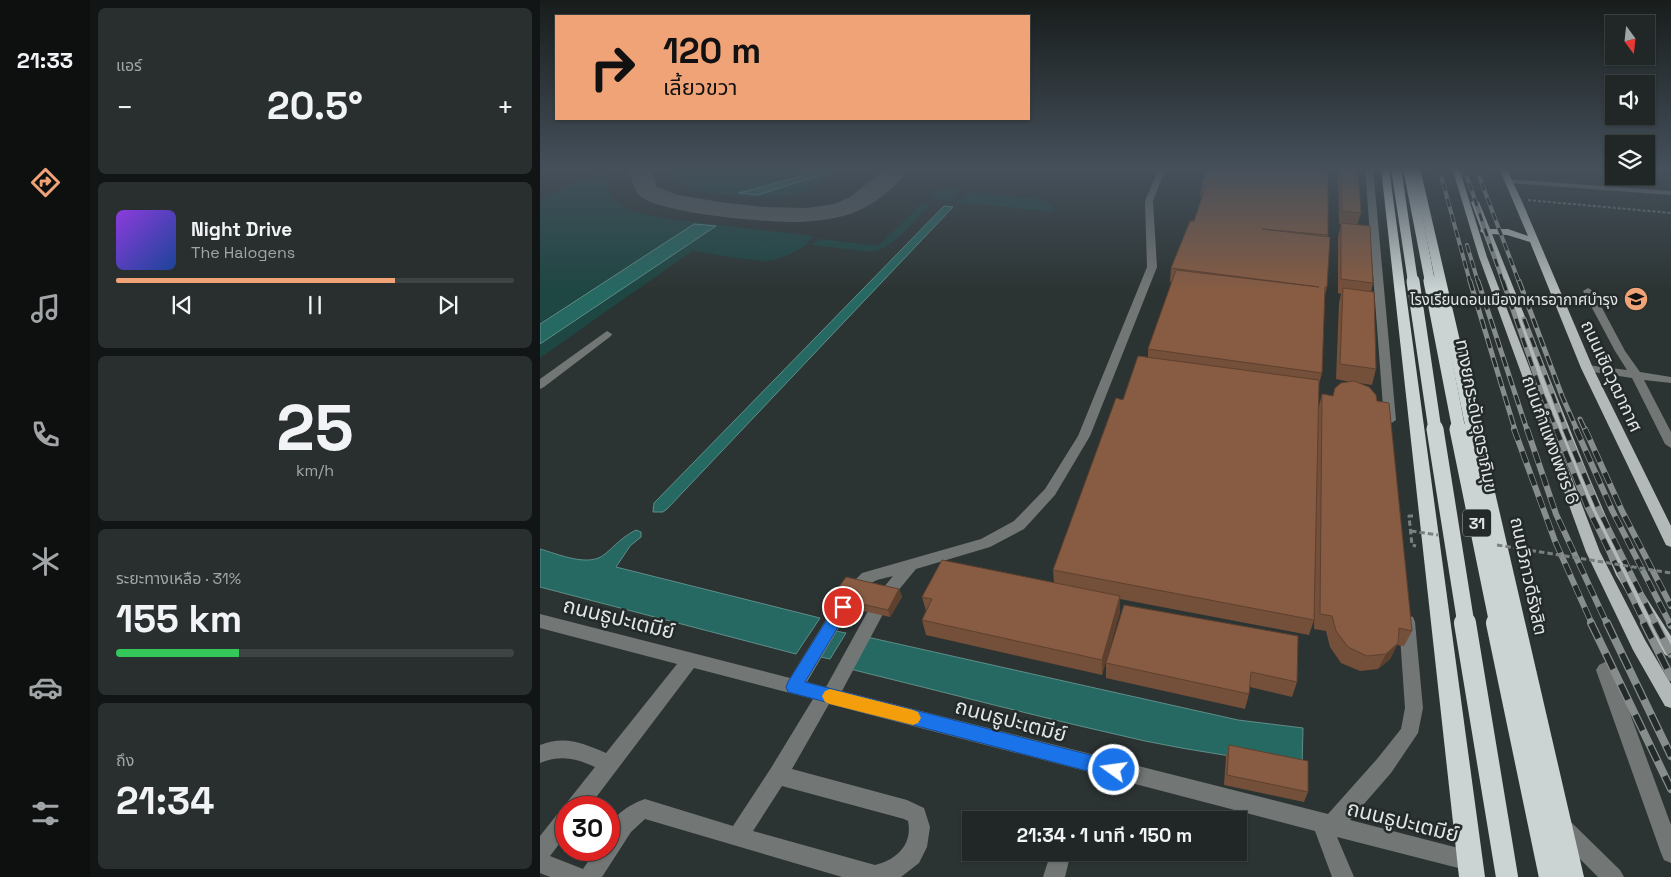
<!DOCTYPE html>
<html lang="th">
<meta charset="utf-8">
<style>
body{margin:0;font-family:"Space Grotesk","Noto Sans Thai",sans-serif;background:#292f2e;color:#f1f3f6;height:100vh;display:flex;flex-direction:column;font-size:19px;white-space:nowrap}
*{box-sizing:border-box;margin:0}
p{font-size:16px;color:#a2a5a7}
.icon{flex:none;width:28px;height:28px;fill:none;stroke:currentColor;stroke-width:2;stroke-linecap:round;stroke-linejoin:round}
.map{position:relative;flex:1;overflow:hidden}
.sheet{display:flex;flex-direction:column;gap:8px;padding:8px;background:#121515;width:450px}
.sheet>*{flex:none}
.banner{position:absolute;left:15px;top:15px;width:475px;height:105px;border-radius:0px;box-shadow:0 1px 4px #0004,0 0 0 1px #3e4443;background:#efa377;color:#111;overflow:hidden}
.needle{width:32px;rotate:165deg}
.buttons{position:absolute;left:1065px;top:15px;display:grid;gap:10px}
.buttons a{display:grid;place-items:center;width:50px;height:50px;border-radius:0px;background:#212726;box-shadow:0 1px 4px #0004,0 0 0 1px #3e4443;font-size:25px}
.speed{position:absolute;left:15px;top:796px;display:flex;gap:10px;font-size:25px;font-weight:700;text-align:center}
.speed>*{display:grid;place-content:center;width:65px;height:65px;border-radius:50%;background:#212726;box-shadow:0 1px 4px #0004,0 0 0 1px #3e4443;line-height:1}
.speed .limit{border:8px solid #d22;background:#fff;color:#111}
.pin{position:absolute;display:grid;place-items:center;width:42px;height:42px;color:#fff;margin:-21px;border:2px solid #fff;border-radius:50%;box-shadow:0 1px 5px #0007}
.me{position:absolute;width:55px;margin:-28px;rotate:284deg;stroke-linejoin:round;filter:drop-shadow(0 0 4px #0008)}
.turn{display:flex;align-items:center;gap:18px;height:105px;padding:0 25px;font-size:22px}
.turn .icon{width:65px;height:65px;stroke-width:2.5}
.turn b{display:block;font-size:35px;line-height:42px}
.big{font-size:38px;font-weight:600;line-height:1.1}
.sheet .card{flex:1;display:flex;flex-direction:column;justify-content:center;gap:8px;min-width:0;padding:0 18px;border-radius:8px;background:#292f2e}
.sheet .dial{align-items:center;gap:0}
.dial b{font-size:65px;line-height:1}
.song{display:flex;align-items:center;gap:15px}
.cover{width:60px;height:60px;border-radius:8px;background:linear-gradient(135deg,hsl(270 70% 55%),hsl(220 70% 35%))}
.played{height:5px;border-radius:2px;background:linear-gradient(90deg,#efa377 70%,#3e4443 70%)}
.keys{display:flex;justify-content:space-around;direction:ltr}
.heat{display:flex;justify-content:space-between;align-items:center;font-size:28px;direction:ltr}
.charge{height:8px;border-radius:4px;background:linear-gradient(90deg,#34c759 31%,#3e4443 0)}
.trip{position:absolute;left:422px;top:811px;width:285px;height:50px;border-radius:0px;background:#212726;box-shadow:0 1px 4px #0004,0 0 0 1px #3e4443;font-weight:600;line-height:50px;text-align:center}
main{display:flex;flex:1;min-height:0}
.tab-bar{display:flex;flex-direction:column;width:90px;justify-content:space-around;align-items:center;background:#0d100f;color:#a2a5a7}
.tab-bar .icon{width:35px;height:35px}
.tab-bar .on{color:#efa377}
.tab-bar b{font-size:22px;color:#f1f3f6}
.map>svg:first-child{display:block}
.green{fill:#1e4642}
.water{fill:#266862;stroke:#5e8e89}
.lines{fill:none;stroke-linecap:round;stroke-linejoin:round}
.taxiway{fill:#5a6060;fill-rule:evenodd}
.path-far1{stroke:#7a8080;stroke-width:2;stroke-dasharray:3 2;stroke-linecap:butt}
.path{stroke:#7a8080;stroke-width:3;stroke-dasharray:5.5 3;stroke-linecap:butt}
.minor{fill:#727675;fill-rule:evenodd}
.major{fill:#b2b9b8;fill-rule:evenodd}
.highway{fill:#cbd4d3;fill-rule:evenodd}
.rail-far3-casing{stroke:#878d8d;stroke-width:4}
.rail-far2-casing{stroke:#878d8d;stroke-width:5}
.rail-far1-casing{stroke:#878d8d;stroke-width:6}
.rail-casing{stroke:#878d8d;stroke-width:8}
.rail-far3{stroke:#232a29;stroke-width:2.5;stroke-dasharray:8;stroke-linecap:butt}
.rail-far2{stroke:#232a29;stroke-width:3;stroke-dasharray:10;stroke-linecap:butt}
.rail-far1{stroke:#232a29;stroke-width:4.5;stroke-dasharray:12;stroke-linecap:butt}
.rail{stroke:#232a29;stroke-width:5.5;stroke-dasharray:17;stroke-linecap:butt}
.path-bridge{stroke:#7a8080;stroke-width:3;stroke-dasharray:5.5 3;stroke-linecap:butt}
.highway-bridge-far3{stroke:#cbd4d3;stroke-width:10}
.highway-bridge-far2{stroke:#cbd4d3;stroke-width:13}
.highway-bridge-far1{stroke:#cbd4d3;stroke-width:17}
.highway-bridge{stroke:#cbd4d3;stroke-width:22}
.wall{fill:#744f3a}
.shaded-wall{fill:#5e402f}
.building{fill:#875c43;stroke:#5e402f}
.route{fill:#1a73e8;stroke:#114b97}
.slow{fill:#f59e0b}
.labels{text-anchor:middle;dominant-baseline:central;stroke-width:5;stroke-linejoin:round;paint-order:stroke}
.far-poi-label{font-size:15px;fill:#e1e5e5;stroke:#232a29;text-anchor:end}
.shield{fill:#232a29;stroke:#a8adad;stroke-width:1}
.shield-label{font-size:16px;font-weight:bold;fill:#e1e5e5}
.street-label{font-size:18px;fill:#e1e5e5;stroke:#232a29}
.near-street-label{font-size:21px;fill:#e1e5e5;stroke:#232a29}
</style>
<main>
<nav class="tab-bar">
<b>21:33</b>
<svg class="icon on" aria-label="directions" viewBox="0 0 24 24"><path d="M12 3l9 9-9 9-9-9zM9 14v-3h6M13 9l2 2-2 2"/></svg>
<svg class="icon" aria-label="music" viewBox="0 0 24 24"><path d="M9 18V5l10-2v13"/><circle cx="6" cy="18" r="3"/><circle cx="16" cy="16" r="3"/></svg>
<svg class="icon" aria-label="phone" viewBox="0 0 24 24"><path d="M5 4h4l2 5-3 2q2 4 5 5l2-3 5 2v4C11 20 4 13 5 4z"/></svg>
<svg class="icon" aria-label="climate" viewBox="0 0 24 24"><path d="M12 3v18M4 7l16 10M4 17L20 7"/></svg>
<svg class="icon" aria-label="car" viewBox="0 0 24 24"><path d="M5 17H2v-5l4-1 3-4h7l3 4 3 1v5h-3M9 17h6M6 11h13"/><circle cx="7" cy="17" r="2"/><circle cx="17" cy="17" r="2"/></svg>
<svg class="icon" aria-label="filters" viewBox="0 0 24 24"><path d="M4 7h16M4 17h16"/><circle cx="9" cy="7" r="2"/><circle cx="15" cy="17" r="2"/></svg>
</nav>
<section class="sheet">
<div class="card"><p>แอร์</p>
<div class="heat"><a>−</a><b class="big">20.5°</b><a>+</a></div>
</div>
<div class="card">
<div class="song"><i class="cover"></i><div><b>Night Drive</b><p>The Halogens</p></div></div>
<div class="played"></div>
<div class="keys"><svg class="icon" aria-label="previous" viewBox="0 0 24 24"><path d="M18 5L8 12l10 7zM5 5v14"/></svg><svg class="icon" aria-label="pause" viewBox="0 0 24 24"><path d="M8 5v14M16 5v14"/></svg><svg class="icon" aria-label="next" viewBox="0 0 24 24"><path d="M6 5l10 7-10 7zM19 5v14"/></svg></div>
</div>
<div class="card dial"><b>25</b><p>km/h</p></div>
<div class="card"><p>ระยะทางเหลือ · 31%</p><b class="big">155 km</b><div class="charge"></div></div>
<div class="card"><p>ถึง</p><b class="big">21:34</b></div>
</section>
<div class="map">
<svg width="1131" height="877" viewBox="0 0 1131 877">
<rect width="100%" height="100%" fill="#2c3433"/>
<g class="green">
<path d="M 128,168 L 301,168 C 286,179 272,190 254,195 C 233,201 154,195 136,183 Z"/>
<path d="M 63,169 L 72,199 L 83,207 L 95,212 L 122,218 L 273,236 C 268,248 239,261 226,261 C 202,260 176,254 152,251 L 0,358 L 0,344 L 175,227 L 154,224 L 0,323 L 0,199 Z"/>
<path d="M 398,189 L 418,190 L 411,199 L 421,200 L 430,192 L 503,200 L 515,208 L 512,212 L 400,200 L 391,196 Z"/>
<path d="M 383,203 L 390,204 C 374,220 355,248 332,252 L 271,245 L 280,239 L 338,246 Z"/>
</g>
<g class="water">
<path d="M 275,168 L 293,169 L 282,175 L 217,195 L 199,193 L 258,177 Z"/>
<path d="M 404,206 L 413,207 L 127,509 L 123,512 L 113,512 L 114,503 Z"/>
<path d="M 154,224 L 176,226 L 0,344 L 0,324 Z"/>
<path d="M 96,530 L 101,532 L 101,537 L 90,546 L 76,567 L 280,618 L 256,654 L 0,587 L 0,549 C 18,554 49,568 65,554 C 76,545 82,537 96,530 Z"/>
<path d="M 296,631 L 306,633 L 290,659 L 281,657 Z"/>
<path d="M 327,637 L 698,720 L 763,728 L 762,768 C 709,758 657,752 605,741 C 506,719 408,693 310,669 Z"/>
</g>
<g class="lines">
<path class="taxiway" d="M 89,168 L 110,168 L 117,187 L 138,195 L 180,202 L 225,207 L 267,208 L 294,204 L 310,197 L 347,168 L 370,168 C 357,187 332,207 310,214 C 294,219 278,221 261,222 C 232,223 121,214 100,196 C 93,189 91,178 89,168 Z"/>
<path class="path-far1" d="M 988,200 L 1131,213"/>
<path class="path" d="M 873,516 L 869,516 L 872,545 L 876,546"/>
<g class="minor">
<path d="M 619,168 L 626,168 L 613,201 L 617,267 L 550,436 L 515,495 L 484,529 L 450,547 L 376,569 L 352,598 L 347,599 L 342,598 L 339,593 L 353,576 C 346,578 338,579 333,582 C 324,586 322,594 312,590 L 309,586 L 322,573 L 441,539 L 474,521 L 505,489 L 538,436 L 607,267 L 605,201 Z"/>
<path d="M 825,168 L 833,168 L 856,420 L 850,424 L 844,420 Z"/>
<path d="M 966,179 L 1131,191 L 1131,195 L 969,183 L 965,181 Z"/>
<path d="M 1048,288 L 1053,291 L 1085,351 L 1100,372 L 1131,377 L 1131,383 L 1104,380 L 1131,432 L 1131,448 L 1125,444 L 1092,378 L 1047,371 L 1041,368 L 1047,365 L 1087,370 L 1075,351 L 1043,291 Z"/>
<path d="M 67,331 L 72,334 L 71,336 L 4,387 L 0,389 L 0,379 Z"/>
<path d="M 303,600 L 309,602 L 311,607 L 267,682 L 286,687 L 329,609 L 335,607 L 341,609 L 343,614 L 302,691 L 788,814 L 837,759 L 861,729 L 865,708 L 859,622 L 861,617 L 867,615 L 873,617 L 875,622 L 883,708 L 878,733 L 851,773 L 810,820 L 930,851 L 937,854 L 940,861 L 937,868 L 930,871 L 797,837 L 814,877 L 792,877 L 775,831 L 289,704 L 252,769 L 367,800 L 384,808 L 390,827 L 387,847 L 379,863 L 361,877 L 302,877 L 105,819 L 91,832 L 62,877 L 10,877 L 0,873 L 0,836 L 19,812 L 26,809 L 28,801 L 55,767 C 35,758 21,755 0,763 L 0,745 C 25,735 43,743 66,753 L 137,664 L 0,628 L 0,614 L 250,678 L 297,602 ZM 154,668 L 273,699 L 231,768 L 193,826 L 105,799 C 91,804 73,814 69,830 C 67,835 69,844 69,850 L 56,850 L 43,869 L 10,856 L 26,835 L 26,808 L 48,808 ZM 242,786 L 364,819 L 368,821 C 373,845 356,860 335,865 L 213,831 Z"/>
<path d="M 1065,662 L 1071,665 L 1074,670 L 1131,825 L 1131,863 L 1124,860 L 1121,853 L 1056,670 L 1059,665 Z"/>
<path d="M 1025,820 L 1032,823 L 1080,870 L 1084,877 L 1058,877 L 1018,837 L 1015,830 L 1018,823 Z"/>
<path d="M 511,852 L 531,852 L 525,877 L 503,877 Z"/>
</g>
<g class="major">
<path d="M 912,168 L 919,168 L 947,257 L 1060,552 L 1105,640 L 1131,684 L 1131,708 L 1125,706 L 1093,650 L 1046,552 L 939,257 Z"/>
<path d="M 959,168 L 966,168 L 981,199 L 1053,368 L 1131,526 L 1131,547 L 1126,545 L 1124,541 L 1041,368 L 990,242 L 967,235 L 952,234 L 1049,477 L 1090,572 L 1131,636 L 1131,657 L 1125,655 L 1076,575 L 1035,477 L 943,233 L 940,231 L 941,229 L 931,202 L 935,200 L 939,202 L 950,229 L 968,229 L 988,236 Z"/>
</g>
<g class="highway">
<path d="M 841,168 L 849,168 L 945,877 L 919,877 Z"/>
<path d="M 872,168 L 880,168 L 1044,877 L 1018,877 Z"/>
</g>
<g class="rail-far3-casing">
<g id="rail-far3">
<path d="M 899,168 L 930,282"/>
<path d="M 924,168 L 963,282"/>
<path d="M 936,168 L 979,282"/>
<path d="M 927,245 L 938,282"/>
</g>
</g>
<g class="rail-far2-casing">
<g id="rail-far2">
<path d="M 930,281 L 975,430"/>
<path d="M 938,281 L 987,430"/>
<path d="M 963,281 L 1002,394 L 1017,430"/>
<path d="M 979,281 L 1022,396 L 1037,430"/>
<path d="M 984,319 L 1026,430"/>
<path d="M 1040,419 L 1045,430"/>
</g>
</g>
<g class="rail-far1-casing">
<g id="rail-far1">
<path d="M 974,429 L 1015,541 L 1052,624"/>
<path d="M 987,429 L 1016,514 L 1067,624"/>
<path d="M 1016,429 L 1048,508 L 1105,624"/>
<path d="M 1025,429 L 1059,510 L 1116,624"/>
<path d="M 1036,429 L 1072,510 L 1130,624"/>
<path d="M 1045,429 L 1082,511 L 1131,606"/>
</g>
</g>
<g class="rail-casing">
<g id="rail">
<path d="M 1051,623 L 1131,789"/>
<path d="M 1067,623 L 1131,756"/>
<path d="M 1104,623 L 1131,677"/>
<path d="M 1115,623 L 1131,654"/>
<path d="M 1130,623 L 1131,625"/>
</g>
</g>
<use href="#rail-far3" class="rail-far3"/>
<use href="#rail-far2" class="rail-far2"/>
<use href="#rail-far1" class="rail-far1"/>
<use href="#rail" class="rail"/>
<g class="path-bridge">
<path d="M 871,531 L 898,535"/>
<path d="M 957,545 L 1131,573"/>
</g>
<g class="highway-bridge-far3">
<path d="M 856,168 L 873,282"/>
<path d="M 868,168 L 890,282"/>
</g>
<g class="highway-bridge-far2">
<path d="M 873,281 L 895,430"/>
<path d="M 890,281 L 919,430"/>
</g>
<g class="highway-bridge-far1">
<path d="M 895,429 L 926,624"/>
<path d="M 918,429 L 958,624"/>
</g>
<g class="highway-bridge">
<path d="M 925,623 L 967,877"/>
<path d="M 957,623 L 1010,877"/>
</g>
</g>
<g class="wall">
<path d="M 667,168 L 788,235 L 787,287 L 785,295 L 782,373 L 779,384 L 779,406 L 782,394 L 793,396 L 810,382 L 796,379 L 799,303 L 801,294 L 798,293 L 798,237 L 801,224 L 799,224 L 798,168 L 824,168 L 823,173 L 818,172 L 821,213 L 817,225 L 833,283 L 831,292 L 836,369 L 832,385 L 818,383 L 872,631 L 864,646 L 857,645 L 850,659 L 838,669 L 820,671 L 801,663 L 790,647 L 786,631 L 774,629 L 776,542 L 774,620 L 769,635 L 580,599 L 580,612 L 562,675 L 386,635 L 382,620 L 386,611 L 382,597 L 514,583 L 513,570 L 583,400 L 608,357 L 608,349 L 632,282 L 630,282 L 631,268 L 654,221 L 662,197 L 660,197 L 662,184 Z"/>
<path d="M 359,589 L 362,597 L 350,617 L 296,605 L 292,597 Z"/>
<path d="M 584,605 L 757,682 L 752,697 L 710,687 L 709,694 L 705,709 L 566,678 L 566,663 Z"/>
<path d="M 689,745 L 768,792 L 764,802 L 684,785 L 686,756 Z"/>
</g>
<g class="shaded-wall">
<path d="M 359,589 L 362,597 L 350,617 L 348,610 Z"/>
<path d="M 580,596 L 580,612 L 562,675 L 562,660 Z"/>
<path d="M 858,643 L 850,659 L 838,669 L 846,654 Z"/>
</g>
<g class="building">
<path d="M 667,168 L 788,168 L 788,235 L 722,229 L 790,237 L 787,287 L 785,287 L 782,373 L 608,349 L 636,270 L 779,287 L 631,268 L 650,221 L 654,221 L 666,185 L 662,184 Z"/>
<path d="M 801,168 L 818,168 L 821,213 L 802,211 Z"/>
<path d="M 801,223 L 830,226 L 833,283 L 801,279 Z"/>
<path d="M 803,288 L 834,292 L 836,369 L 800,364 Z"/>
<path d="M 598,356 L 779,380 L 774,620 L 513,570 L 576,398 L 583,400 Z"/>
<path d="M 814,381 L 829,387 L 836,395 L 837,401 L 849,403 L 872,631 L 859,628 L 858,643 L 846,654 L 827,656 L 808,647 L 796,631 L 792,616 L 780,614 L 782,394 L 793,396 L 795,388 L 801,383 Z"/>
<path d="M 402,560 L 580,596 L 562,660 L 382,620 L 392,599 L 382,597 Z"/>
<path d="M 306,577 L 359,589 L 348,610 L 292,597 Z"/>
<path d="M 584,605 L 758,636 L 757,682 L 711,672 L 709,694 L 566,663 Z"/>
<path d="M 689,745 L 768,761 L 768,792 L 687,775 Z"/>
</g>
<linearGradient id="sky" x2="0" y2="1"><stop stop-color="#181d1c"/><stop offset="0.58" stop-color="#45505b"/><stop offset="1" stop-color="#45505b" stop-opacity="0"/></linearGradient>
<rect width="1131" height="291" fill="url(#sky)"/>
<path class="route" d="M 303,601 L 308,602 L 310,607 L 265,682 L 574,761 L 580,764 L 582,770 L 580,776 L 574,778 L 248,692 L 246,687 L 248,682 L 298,602 Z"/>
<path class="slow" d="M 290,689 L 373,710 L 378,712 L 381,718 L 378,723 L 373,725 L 290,704 L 285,702 L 282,696 L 285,691 Z"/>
<defs>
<g id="school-disc" transform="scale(1.25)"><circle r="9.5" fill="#efa377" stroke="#232a29"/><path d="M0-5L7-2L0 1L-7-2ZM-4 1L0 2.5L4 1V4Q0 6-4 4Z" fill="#111"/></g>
</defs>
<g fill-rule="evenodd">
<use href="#school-disc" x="1096" y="299"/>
</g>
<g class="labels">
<g class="far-poi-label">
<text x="1078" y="299">โรงเรียนดอนเมืองทหารอากาศบำรุง</text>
</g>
<rect class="shield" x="923" y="509.5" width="28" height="27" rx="4"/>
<g class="shield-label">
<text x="937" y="523">31</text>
</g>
<g class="street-label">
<text transform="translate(1072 376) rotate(65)">ถนนเชิดวุฒากาศ</text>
<text transform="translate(937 416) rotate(79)">ทางยกระดับอุตราภิมุข</text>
<text transform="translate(1011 440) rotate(70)">ถนนกำแพงเพชร 6</text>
<text transform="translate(989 576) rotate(78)">ถนนวิภาวดีรังสิต</text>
</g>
<g class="near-street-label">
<text transform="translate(79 618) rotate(14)">ถนนธูปะเตมีย์</text>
<text transform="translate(471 720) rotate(15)">ถนนธูปะเตมีย์</text>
<text transform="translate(863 821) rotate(14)">ถนนธูปะเตมีย์</text>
</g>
</g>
</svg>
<div class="buttons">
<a><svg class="needle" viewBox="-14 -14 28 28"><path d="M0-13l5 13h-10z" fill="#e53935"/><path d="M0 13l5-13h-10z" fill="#a2a5a7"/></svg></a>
<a><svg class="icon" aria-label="sound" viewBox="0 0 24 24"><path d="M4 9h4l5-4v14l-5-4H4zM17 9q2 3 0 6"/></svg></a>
<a><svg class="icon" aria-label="layers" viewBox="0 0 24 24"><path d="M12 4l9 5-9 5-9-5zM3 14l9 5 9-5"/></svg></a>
</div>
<div class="speed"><div class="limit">30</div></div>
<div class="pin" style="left:303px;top:607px;background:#d93025"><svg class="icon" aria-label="arrive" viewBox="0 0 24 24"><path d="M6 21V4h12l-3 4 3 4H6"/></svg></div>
<svg class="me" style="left:574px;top:770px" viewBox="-20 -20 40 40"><circle r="17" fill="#1a73e8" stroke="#fff" stroke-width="3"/><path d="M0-11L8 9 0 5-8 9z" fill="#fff"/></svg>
<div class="trip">21:34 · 1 นาที · 150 m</div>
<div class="banner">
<div class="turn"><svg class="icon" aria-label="right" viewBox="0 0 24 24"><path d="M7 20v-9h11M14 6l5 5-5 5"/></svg><div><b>120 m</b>เลี้ยวขวา</div></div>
</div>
</div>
</main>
